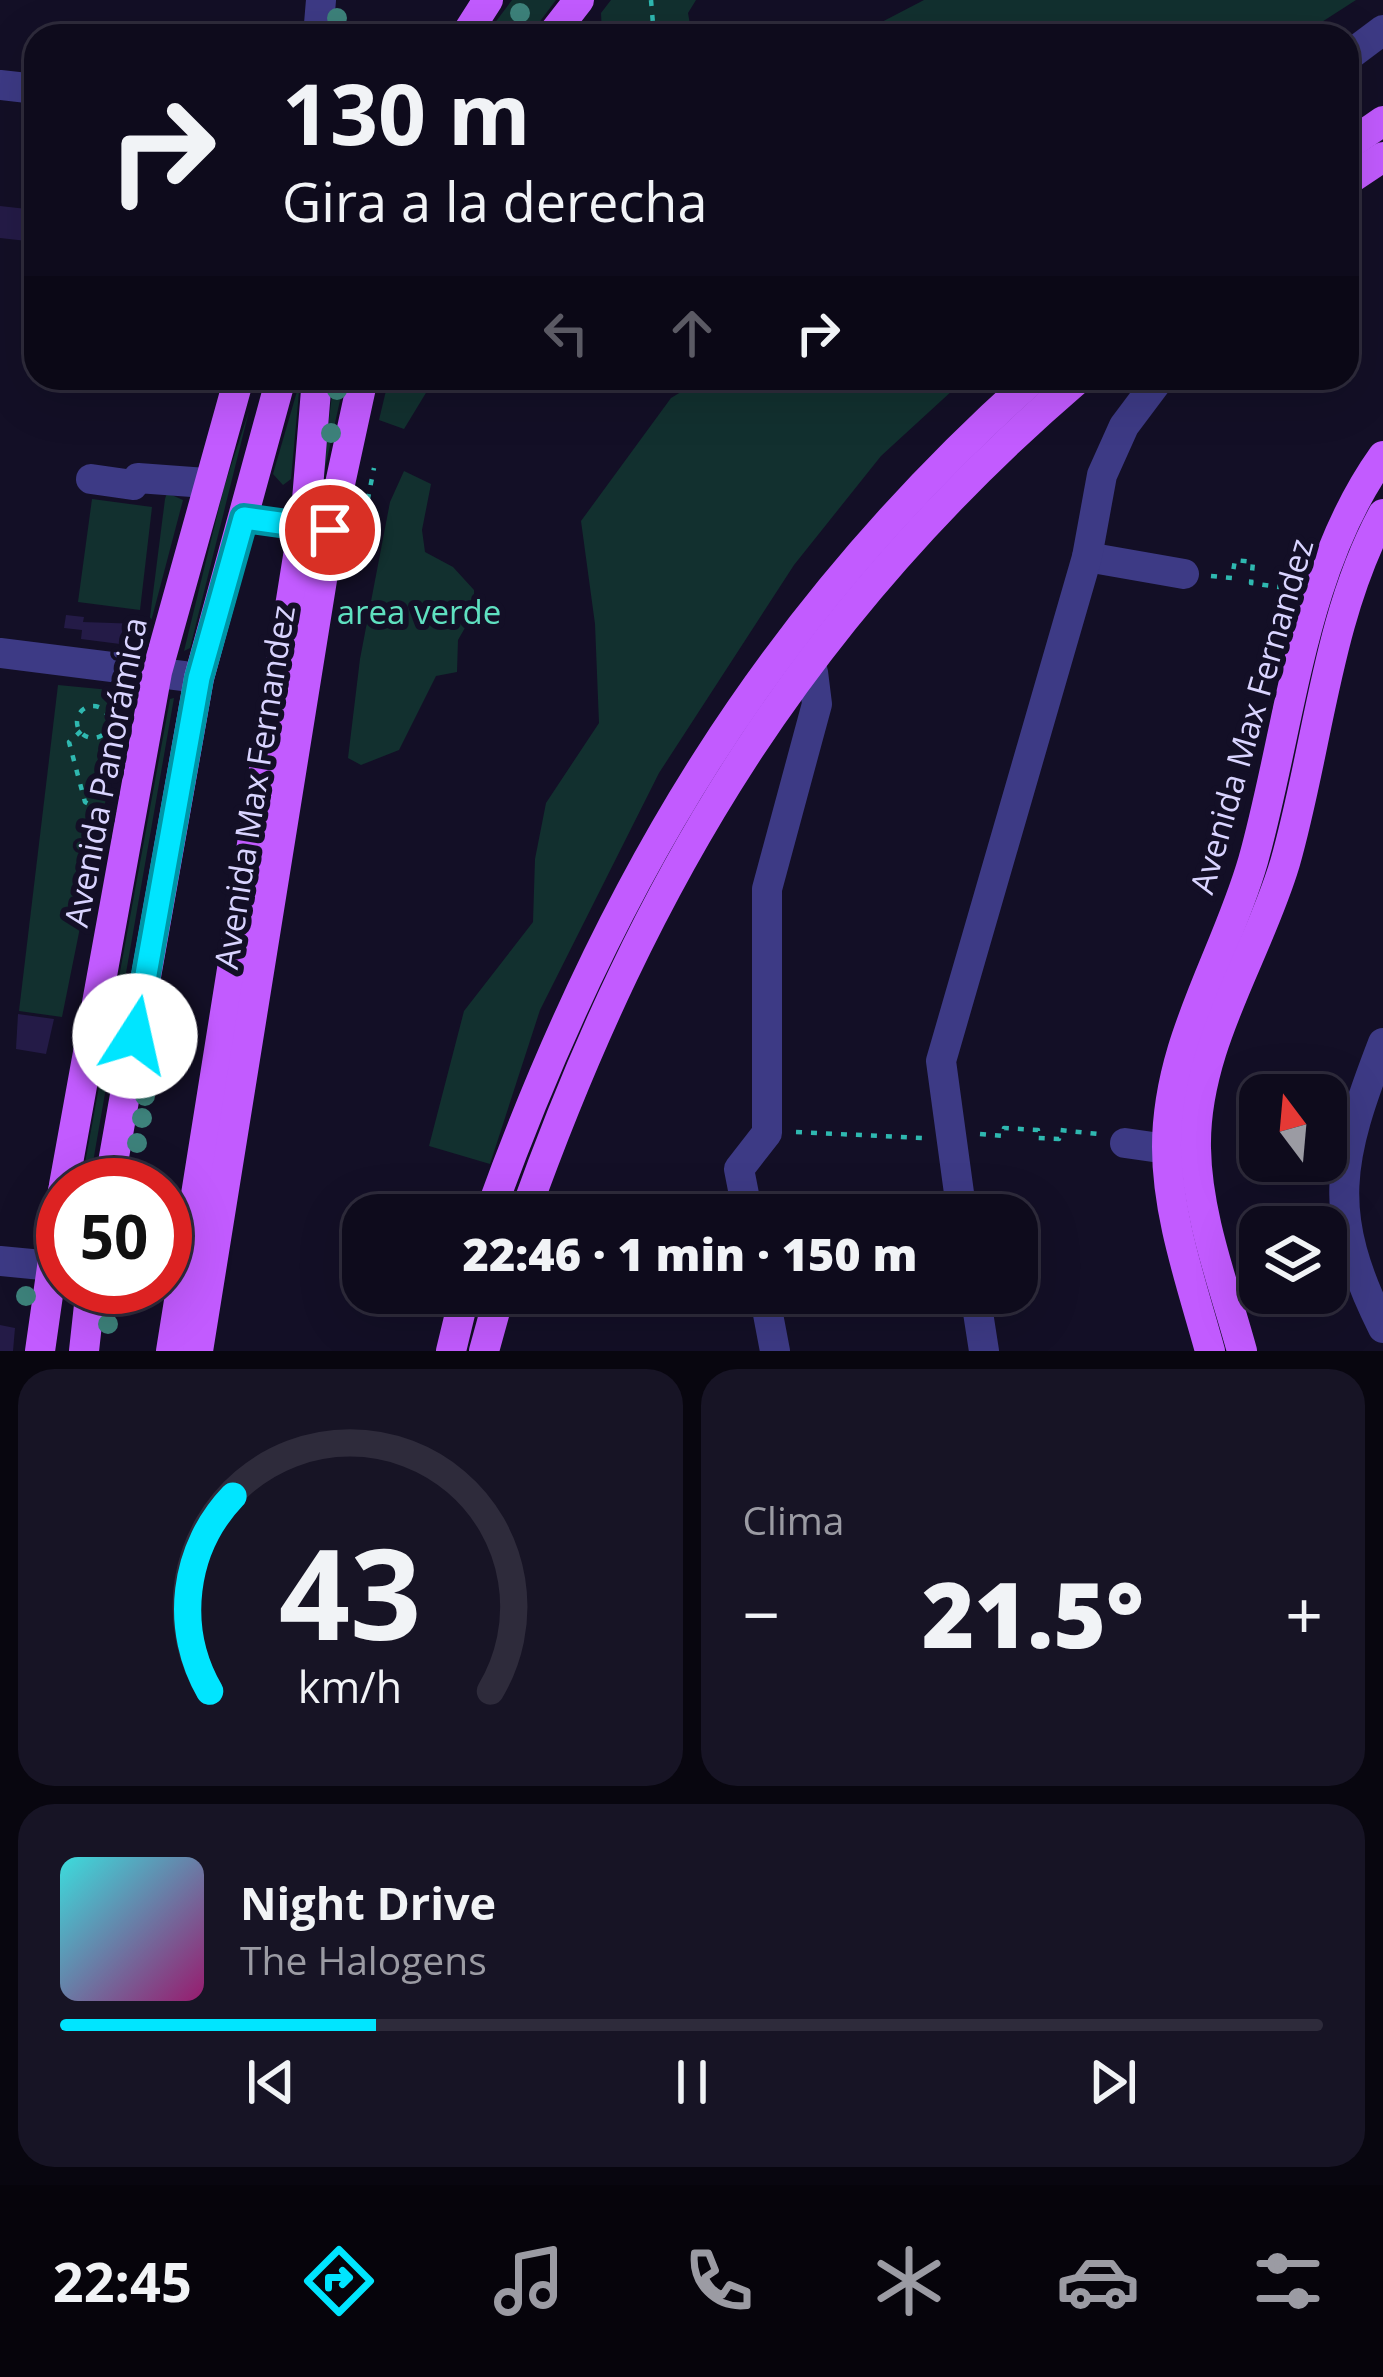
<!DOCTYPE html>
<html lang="es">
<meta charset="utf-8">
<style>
body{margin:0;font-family:"Open Sans",sans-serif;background:#171425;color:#f1f3f6;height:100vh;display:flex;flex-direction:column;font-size:45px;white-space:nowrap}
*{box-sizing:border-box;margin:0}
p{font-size:39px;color:#9b9ba3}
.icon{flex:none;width:66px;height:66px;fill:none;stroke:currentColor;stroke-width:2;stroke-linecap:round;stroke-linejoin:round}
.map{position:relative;height:1351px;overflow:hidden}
.side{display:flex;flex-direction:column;gap:18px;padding:18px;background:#08060f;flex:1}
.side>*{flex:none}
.guide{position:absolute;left:24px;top:24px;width:1335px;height:366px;border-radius:36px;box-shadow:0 12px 48px #0002,0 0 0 3px #2e2b3b;background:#0e0b1c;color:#f1f3f6;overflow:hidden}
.needle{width:78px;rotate:344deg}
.buttons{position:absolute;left:1239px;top:1074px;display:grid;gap:24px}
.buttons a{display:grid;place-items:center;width:108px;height:108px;border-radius:24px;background:#0e0b1c;box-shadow:0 12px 48px #0002,0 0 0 3px #2e2b3b;font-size:60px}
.speed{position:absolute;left:36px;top:1158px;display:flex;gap:24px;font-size:60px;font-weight:700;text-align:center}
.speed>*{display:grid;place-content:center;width:156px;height:156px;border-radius:50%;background:#0e0b1c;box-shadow:0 12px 48px #0002,0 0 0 3px #2e2b3b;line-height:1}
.speed .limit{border:18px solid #d22;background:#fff;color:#111}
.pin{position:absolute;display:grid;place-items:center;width:102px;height:102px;color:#fff;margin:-51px;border:6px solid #fff;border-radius:50%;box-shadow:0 3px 12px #0007}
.me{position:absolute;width:132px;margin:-66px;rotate:10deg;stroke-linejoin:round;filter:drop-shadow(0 0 9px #0008)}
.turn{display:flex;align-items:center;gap:42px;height:252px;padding:0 60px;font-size:54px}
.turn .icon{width:156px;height:156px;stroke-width:2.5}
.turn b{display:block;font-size:84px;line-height:102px}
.lanes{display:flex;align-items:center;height:114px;padding:0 60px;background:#0003;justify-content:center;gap:60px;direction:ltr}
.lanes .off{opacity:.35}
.big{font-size:90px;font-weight:800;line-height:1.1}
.side .tile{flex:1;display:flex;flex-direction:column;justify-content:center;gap:18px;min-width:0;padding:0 42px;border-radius:36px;background:#171425}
.side .dial{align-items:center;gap:0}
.dial svg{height:312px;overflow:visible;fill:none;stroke:#2e2b3b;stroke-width:7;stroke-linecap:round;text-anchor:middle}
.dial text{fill:#f1f3f6;stroke:none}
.song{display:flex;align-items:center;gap:36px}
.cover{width:144px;height:144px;border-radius:18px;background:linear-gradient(135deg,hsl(180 70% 55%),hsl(320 70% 35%))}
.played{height:12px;border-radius:6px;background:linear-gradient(90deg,#00e5ff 25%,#2e2b3b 25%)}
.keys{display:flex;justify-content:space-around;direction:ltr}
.heat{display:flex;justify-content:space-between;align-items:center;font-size:66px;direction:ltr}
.side .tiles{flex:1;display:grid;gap:18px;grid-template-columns:1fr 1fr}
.tile:last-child{grid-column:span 2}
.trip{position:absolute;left:342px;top:1194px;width:696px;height:120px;border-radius:36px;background:#0e0b1c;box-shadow:0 12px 48px #0002,0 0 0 3px #2e2b3b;font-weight:800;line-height:120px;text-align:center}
.tabs{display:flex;height:192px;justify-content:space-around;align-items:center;background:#06040b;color:#9b9ba3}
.tabs .icon{width:84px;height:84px}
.tabs .on{color:#00e5ff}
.tabs b{font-size:54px;color:#f1f3f6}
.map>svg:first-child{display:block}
.green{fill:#12302f}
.building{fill:#241b47}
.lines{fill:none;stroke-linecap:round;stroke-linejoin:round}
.path{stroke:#2fb8b0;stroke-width:4.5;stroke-dasharray:6 9;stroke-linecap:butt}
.minor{stroke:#3d3a85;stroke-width:30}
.major{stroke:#c25bff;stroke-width:30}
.tree{fill:#3d827b}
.route-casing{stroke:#0095a6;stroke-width:30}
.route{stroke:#00e5ff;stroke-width:21}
.labels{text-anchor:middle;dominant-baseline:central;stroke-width:12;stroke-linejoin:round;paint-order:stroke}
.park-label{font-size:33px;fill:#5fe0c0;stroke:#130f26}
.street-label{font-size:33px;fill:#d9d4ff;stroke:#130f26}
</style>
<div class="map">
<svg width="1383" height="1351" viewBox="0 0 1383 1351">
<rect width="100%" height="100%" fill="#130f26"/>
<g class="green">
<path d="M 512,0 L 556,0 L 529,36 L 485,36 Z"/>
<path d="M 611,0 L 696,0 L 688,13 L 692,36 L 602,36 L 601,13 Z"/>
<path d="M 924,0 L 1356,0 L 1300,36 L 871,36 L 876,25 Z"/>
<path d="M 334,378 L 345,378 L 321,486 Z"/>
<path d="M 389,378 L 435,378 L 404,429 L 379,420 Z"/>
<path d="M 704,378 L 966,378 L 881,456 L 794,565 L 659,773 L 540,1010 L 490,1164 L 429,1146 L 464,1011 L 533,922 L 535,859 L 546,803 L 599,723 L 595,624 L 581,521 L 671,398 Z"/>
<path d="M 300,381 L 291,479 L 283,485 L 273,474 Z"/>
<path d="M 249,411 L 190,648 L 184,651 L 224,487 Z"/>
<path d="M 404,471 L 431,484 L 422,530 L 425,552 L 453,567 L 474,590 L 474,612 L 458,640 L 457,672 L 436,676 L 399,750 L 361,765 L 348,758 L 360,659 L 390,502 Z"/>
<path d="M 167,493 L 183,500 L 148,633 L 165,499 Z"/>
<path d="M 92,499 L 152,507 L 140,610 L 78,602 Z"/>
<path d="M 58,685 L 110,690 L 125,704 L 62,1017 L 19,1011 Z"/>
<path d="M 174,698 L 89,1185 L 81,1185 L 170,699 Z"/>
</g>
<g class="building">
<path d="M 0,206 L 36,210 L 36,242 L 0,238 Z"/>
<path d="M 66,615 L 84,617 L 83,622 L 141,624 L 139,637 L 121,635 L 120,644 L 81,639 L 82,630 L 64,628 Z"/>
<path d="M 18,1014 L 54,1019 L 46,1054 L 16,1049 Z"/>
<path d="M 0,1325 L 15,1328 L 13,1351 L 0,1351 Z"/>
</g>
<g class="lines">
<g class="path">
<path d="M 651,0 L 654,36"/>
<path d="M 359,544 L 374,468"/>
<path d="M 1211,576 L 1232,578 L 1235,560 L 1253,562 L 1251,583 L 1292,589"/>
<circle cx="93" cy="722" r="16"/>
<path d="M 107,716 L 121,698"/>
<path d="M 81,731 L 69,742 L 85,802 L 89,804 L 97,787 L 108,790"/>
<path d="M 796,1132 L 923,1138"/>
<path d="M 980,1134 L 1003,1136 L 1004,1128 L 1038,1130 L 1037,1138 L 1059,1139 L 1060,1130 L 1098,1134"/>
</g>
<g class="minor">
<path d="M 318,36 L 321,0"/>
<path d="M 1347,57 L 1383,30"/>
<path d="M 0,85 L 36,89"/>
<path d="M 91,479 L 133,485 L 138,478 L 206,483"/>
<path d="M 1087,557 L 1184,574"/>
<path d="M 0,653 L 199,678"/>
<path d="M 1383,1043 C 1338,1160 1325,1212 1383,1328"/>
<path d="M 1125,1143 L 1167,1149"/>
<path d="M 748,1215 L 739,1169 L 767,1133 L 767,889 L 817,704 L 813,672 L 795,652"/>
<path d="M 962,1215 L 941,1061 L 1087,557 L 1102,475 L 1124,426 L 1160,378"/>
<path d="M 0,1261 L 63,1267"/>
<path d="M 764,1293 L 775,1351"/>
<path d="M 975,1293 L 984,1351"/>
</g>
<g class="major">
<path d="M 465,36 L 488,0"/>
<path d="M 551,36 L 579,0"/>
<path d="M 1347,146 L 1383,121"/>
<path d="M 1347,181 L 1383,157"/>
<path d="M 64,1185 L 157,672 L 239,378"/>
<path d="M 109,1185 L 199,678 L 281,378"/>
<path d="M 489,1215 C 609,882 768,615 1034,378"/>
<path d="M 524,1215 C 646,875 803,615 1079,378"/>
<path d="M 40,1351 L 63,1190"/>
<path d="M 84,1351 L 91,1287"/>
<path d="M 171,1351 L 307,500 L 317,378"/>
<path d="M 198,1351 L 330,530 L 363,378"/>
<path d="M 451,1351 L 465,1293"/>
<path d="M 484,1351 L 500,1293"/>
<path d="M 1210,1351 C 1192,1285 1167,1216 1167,1147 C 1167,1042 1225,958 1253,861 C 1291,726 1300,572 1383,456"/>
<path d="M 1242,1351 C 1224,1285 1197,1216 1196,1148 C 1194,1047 1257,957 1285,863 C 1318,748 1326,620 1383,514"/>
</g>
</g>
<g class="tree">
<circle cx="520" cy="13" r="10"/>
<circle cx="337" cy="18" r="10"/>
<circle cx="337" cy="390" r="10"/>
<circle cx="331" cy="433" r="10"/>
<circle cx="154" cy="1049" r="10"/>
<circle cx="150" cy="1071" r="10"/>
<circle cx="145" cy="1096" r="10"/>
<circle cx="142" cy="1118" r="10"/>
<circle cx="137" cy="1143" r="10"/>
<circle cx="26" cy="1296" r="10"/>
<circle cx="111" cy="1301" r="10"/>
<circle cx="108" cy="1324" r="10"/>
</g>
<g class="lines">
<g class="route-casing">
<path id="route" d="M 135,1036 L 199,678 L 244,518 L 330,530"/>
</g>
<use href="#route" class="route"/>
</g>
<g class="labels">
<g class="park-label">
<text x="419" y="611">area verde</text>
</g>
<g class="street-label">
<text transform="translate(1251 716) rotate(-74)">Avenida Max Fernandez</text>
<text transform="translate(105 772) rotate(-79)">Avenida Panorámica</text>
<text transform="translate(254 787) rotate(-81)">Avenida Max Fernandez</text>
</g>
</g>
</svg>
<div class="buttons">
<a><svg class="needle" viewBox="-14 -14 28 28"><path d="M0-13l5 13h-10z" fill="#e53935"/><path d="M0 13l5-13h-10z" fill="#9b9ba3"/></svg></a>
<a><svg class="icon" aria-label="layers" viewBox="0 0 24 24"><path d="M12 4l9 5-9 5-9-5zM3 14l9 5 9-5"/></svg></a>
</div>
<div class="speed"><div class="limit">50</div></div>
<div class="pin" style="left:330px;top:530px;background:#d93025"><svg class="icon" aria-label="arrive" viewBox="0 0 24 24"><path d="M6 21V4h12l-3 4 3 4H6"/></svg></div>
<svg class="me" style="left:135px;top:1036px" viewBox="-20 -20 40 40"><circle r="19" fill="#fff"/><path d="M0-13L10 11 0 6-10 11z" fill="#00e5ff"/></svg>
<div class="trip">22:46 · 1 min · 150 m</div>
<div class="guide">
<div class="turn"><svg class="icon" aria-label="right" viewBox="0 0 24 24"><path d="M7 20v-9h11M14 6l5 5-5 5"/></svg><div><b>130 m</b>Gira a la derecha</div></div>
<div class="lanes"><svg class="icon off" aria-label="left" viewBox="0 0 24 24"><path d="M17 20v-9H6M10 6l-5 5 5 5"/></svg><svg class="icon off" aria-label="ahead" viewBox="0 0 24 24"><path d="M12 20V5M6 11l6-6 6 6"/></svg><svg class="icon" aria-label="right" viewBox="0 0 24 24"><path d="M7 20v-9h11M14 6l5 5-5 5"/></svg></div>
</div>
</div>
<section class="side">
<div class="tiles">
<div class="tile dial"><svg viewBox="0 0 100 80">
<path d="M14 69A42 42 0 1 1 86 69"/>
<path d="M14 69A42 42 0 0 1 20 19" stroke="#00e5ff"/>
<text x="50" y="56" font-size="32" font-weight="700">43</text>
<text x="50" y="72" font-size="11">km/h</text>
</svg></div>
<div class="tile"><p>Clima</p>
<div class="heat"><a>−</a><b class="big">21.5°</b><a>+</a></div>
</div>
<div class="tile">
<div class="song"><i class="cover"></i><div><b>Night Drive</b><p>The Halogens</p></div></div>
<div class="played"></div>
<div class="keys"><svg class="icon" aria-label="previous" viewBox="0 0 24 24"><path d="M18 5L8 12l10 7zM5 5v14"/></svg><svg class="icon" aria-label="pause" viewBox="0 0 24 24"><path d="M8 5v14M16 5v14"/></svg><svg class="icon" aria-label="next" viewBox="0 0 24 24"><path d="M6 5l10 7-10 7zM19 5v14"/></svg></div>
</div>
</div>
</section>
<nav class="tabs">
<b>22:45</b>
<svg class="icon on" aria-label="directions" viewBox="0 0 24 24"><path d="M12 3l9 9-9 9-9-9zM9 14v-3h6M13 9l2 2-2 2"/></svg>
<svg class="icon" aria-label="music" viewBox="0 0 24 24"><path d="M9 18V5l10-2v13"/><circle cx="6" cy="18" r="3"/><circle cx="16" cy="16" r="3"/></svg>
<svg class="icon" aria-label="phone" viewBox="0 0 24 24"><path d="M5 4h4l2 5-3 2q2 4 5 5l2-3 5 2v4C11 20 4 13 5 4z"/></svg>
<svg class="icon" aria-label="climate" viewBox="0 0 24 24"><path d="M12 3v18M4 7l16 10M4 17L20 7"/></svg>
<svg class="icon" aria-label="car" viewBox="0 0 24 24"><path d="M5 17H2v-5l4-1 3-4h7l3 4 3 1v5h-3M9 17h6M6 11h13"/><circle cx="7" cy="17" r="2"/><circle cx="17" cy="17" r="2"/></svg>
<svg class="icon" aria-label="filters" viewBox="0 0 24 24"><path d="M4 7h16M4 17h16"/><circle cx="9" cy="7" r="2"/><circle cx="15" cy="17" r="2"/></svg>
</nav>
